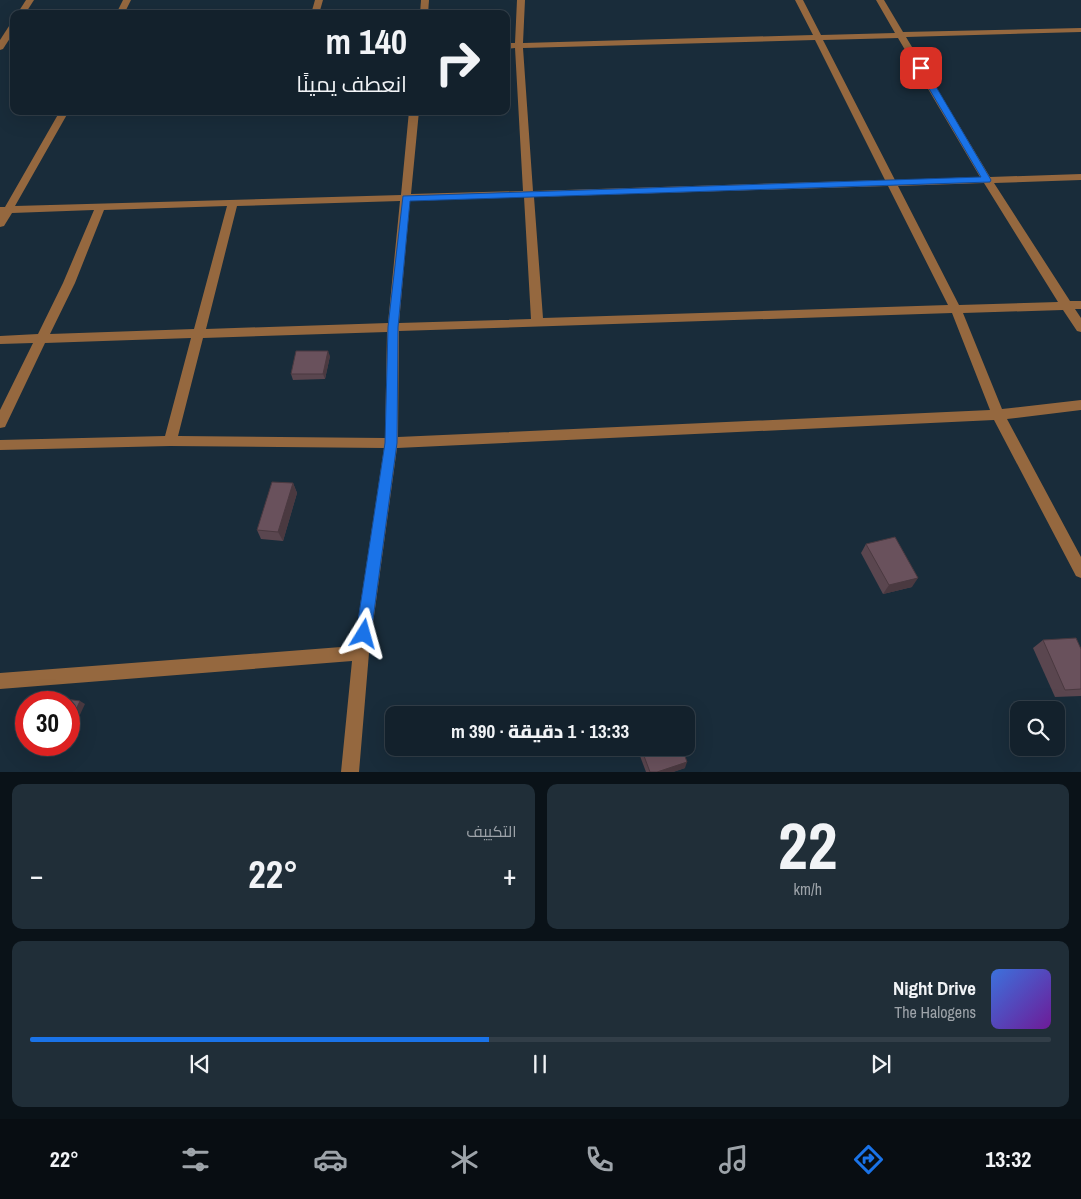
<!DOCTYPE html>
<html lang="ar">
<meta charset="utf-8">
<style>
body{margin:0;font-family:"Archivo Narrow",Cairo,sans-serif;background:#202e38;color:#f1f3f6;direction:rtl;height:100vh;display:flex;flex-direction:column;font-size:19px;white-space:nowrap}
*{box-sizing:border-box;margin:0}
p{font-size:16px;color:#9da3a9}
.icon{flex:none;width:28px;height:28px;fill:none;stroke:currentColor;stroke-width:2;stroke-linecap:round;stroke-linejoin:round}
.map{position:relative;height:772px;overflow:hidden;direction:ltr}
.panel{display:flex;flex-direction:column;gap:12px;padding:12px;background:#0a1218;flex:1}
.panel>*{flex:none}
.guide{position:absolute;left:10px;top:10px;width:500px;height:105px;border-radius:10px;box-shadow:0 5px 20px #0002,0 0 0 1px #323e48;direction:rtl;background:#13212c;color:#f1f3f6;overflow:hidden}
.fabs{position:absolute;left:1010px;top:701px;display:grid;gap:10px}
.fabs a{display:grid;place-items:center;width:55px;height:55px;border-radius:10px;background:#13212c;box-shadow:0 5px 20px #0002,0 0 0 1px #323e48;font-size:25px}
.speed{position:absolute;left:15px;top:691px;display:flex;gap:10px;font-size:25px;font-weight:700;text-align:center}
.speed>*{display:grid;place-content:center;width:65px;height:65px;border-radius:50%;background:#13212c;box-shadow:0 5px 20px #0002,0 0 0 1px #323e48;line-height:1}
.speed .limit{border:8px solid #d22;background:#fff;color:#111}
.pin{position:absolute;display:grid;place-items:center;width:42px;height:42px;color:#fff;margin:-21px;border-radius:10px;box-shadow:0 2px 8px #0006}
.me{position:absolute;width:55px;margin:-28px;rotate:8deg;stroke-linejoin:round;filter:drop-shadow(0 0 4px #0008)}
.turn{display:flex;align-items:center;gap:18px;height:105px;padding:0 20px;font-size:22px}
.turn .icon{width:65px;height:65px;stroke-width:2.5}
.turn b{display:block;font-size:35px;line-height:42px}
.big{font-size:38px;font-weight:800;line-height:1.1}
.panel .tile{flex:1;display:flex;flex-direction:column;justify-content:center;gap:8px;min-width:0;padding:0 18px;border-radius:10px;background:#202e38}
.panel .dial{align-items:center;gap:0}
.dial b{font-size:65px;line-height:1}
.song{display:flex;align-items:center;gap:15px}
.cover{width:60px;height:60px;border-radius:8px;background:linear-gradient(135deg,hsl(220 70% 55%),hsl(280 70% 35%))}
.played{height:5px;border-radius:2px;background:linear-gradient(90deg,#1a73e8 45%,#323e48 45%)}
.keys{display:flex;justify-content:space-around;direction:ltr}
.heat{display:flex;justify-content:space-between;align-items:center;font-size:28px;direction:ltr}
.panel .tiles{flex:1;display:grid;gap:12px;grid-template-columns:1fr 1fr}
.tile:last-child{grid-column:span 2}
.trip{position:absolute;left:385px;top:706px;width:310px;height:50px;border-radius:10px;background:#13212c;box-shadow:0 5px 20px #0002,0 0 0 1px #323e48;font-weight:800;line-height:50px;text-align:center;direction:rtl}
.tab-bar{display:flex;height:80px;justify-content:space-around;align-items:center;background:#080d12;color:#9da3a9}
.tab-bar .icon{width:35px;height:35px}
.tab-bar .active{color:#1a73e8}
.tab-bar b{font-size:22px;color:#f1f3f6}
.map>svg:first-child{display:block}
.lines{fill:none;stroke-linecap:round;stroke-linejoin:round}
.street{fill:#95683f;fill-rule:evenodd}
.wall{fill:#5a464f}
.shaded-wall{fill:#4a3940}
.building{fill:#69515c;stroke:#4a3940}
.route{fill:#1a73e8;stroke:#114b97}
</style>
<div class="map">
<svg width="1081" height="772" viewBox="0 0 1081 772">
<rect width="100%" height="100%" fill="#192c3a"/>
<g class="lines">
<g class="street">
<path d="M 26,0 L 34,0 L 25,14 L 17,14 Z"/>
<path d="M 123,0 L 131,0 L 124,14 L 116,14 Z"/>
<path d="M 315,0 L 323,0 L 319,14 L 311,14 Z"/>
<path d="M 421,0 L 429,0 L 428,14 L 420,14 Z"/>
<path d="M 517,0 L 525,0 L 523,43 L 813,35 L 795,0 L 803,0 L 821,35 L 895,33 L 876,0 L 884,0 L 903,32 L 1081,28 L 1081,32 L 906,37 L 990,177 L 1081,174 L 1081,180 L 994,183 L 1070,301 L 1081,301 L 1081,309 L 1075,309 L 1081,318 L 1081,332 L 1077,331 L 1063,310 L 963,313 L 1002,409 L 1081,400 L 1081,410 L 1007,419 L 1081,557 L 1081,578 L 1076,576 L 994,420 L 397,448 L 369,653 L 359,772 L 341,772 L 352,661 L 0,689 L 0,673 L 354,646 L 384,448 L 170,446 L 0,450 L 0,440 L 165,436 L 191,338 L 45,343 L 5,427 L 0,428 L 0,410 L 33,343 L 0,344 L 0,336 L 38,334 L 63,283 L 94,210 L 12,213 L 4,226 L 0,227 L 0,207 L 5,207 L 60,111 L 69,111 L 15,206 L 401,195 L 409,111 L 419,111 L 411,194 L 523,191 L 515,48 L 506,49 L 506,43 L 515,43 ZM 898,38 L 980,177 L 895,180 L 823,40 ZM 815,40 L 885,180 L 533,191 L 523,48 ZM 984,183 L 1058,302 L 959,305 L 898,186 ZM 888,186 L 948,305 L 543,318 L 534,197 ZM 524,197 L 531,319 L 399,323 L 410,201 ZM 400,201 L 388,323 L 206,329 L 237,206 ZM 227,206 L 194,329 L 50,334 L 75,283 L 104,210 ZM 952,313 L 990,410 L 398,437 L 399,331 ZM 387,332 L 385,438 L 178,436 L 203,338 Z"/>
<path d="M 11,23 L 14,23 L 14,32 L 3,49 L 0,50 L 0,40 Z"/>
</g>
</g>
<g class="wall">
<path d="M 330,356 L 325,379 L 293,380 L 291,374 Z"/>
<path d="M 293,483 L 297,493 L 283,541 L 261,539 L 257,530 Z"/>
<path d="M 866,544 L 912,587 L 883,594 L 861,553 Z"/>
<path d="M 1043,640 L 1081,649 L 1081,696 L 1055,697 L 1033,648 Z"/>
<path d="M 36,745 L 66,745 L 63,751 L 41,748 Z"/>
<path d="M 637,748 L 682,748 L 685,768 L 673,772 L 646,772 Z"/>
</g>
<g class="shaded-wall">
<path d="M 328,351 L 330,356 L 325,379 L 323,374 Z"/>
<path d="M 293,483 L 297,493 L 283,541 L 278,532 Z"/>
<path d="M 918,578 L 912,587 L 883,594 L 889,585 Z"/>
<path d="M 80,701 L 85,704 L 69,738 L 69,725 Z"/>
<path d="M 59,745 L 66,745 L 63,751 L 58,748 Z"/>
<path d="M 687,762 L 685,768 L 673,772 L 657,772 Z"/>
</g>
<g class="building">
<path d="M 296,351 L 328,351 L 323,374 L 291,374 Z"/>
<path d="M 272,482 L 293,483 L 278,532 L 257,530 Z"/>
<path d="M 895,537 L 918,578 L 889,585 L 866,544 Z"/>
<path d="M 1076,638 L 1081,649 L 1081,689 L 1065,690 L 1043,640 Z"/>
<path d="M 59,698 L 80,701 L 69,725 L 69,702 L 56,702 Z"/>
<path d="M 667,708 L 669,715 L 645,715 Z"/>
<path d="M 37,745 L 59,745 L 58,748 Z"/>
<path d="M 641,748 L 682,748 L 687,762 L 657,772 L 650,772 Z"/>
</g>
<path class="route" d="M 921,65 L 925,68 L 991,180 L 990,182 L 410,201 L 398,327 L 397,443 L 371,634 L 368,639 L 364,641 L 359,639 L 356,634 L 385,443 L 388,327 L 403,196 L 981,177 L 917,68 Z"/>
</svg>
<div class="fabs">
<a><svg class="icon" aria-label="search" viewBox="0 0 24 24"><circle cx="10" cy="10" r="6"/><path d="M15 15l6 6"/></svg></a>
</div>
<div class="speed"><div class="limit">30</div></div>
<div class="pin" style="left:921px;top:68px;background:#d93025"><svg class="icon" aria-label="arrive" viewBox="0 0 24 24"><path d="M6 21V4h12l-3 4 3 4H6"/></svg></div>
<svg class="me" style="left:364px;top:634px" viewBox="-20 -20 40 40"><path d="M0-17L14 15 0 8-14 15z" fill="#1a73e8" stroke="#fff" stroke-width="4"/></svg>
<div class="trip">13:33 · 1 دقيقة · 390 m</div>
<div class="guide">
<div class="turn"><svg class="icon" aria-label="right" viewBox="0 0 24 24"><path d="M7 20v-9h11M14 6l5 5-5 5"/></svg><div><b>140 m</b>انعطف يمينًا</div></div>
</div>
</div>
<section class="panel">
<div class="tiles">
<div class="tile dial"><b>22</b><p>km/h</p></div>
<div class="tile"><p>التكييف</p>
<div class="heat"><a>−</a><b class="big">22°</b><a>+</a></div>
</div>
<div class="tile">
<div class="song"><i class="cover"></i><div><b>Night Drive</b><p>The Halogens</p></div></div>
<div class="played"></div>
<div class="keys"><svg class="icon" aria-label="previous" viewBox="0 0 24 24"><path d="M18 5L8 12l10 7zM5 5v14"/></svg><svg class="icon" aria-label="pause" viewBox="0 0 24 24"><path d="M8 5v14M16 5v14"/></svg><svg class="icon" aria-label="next" viewBox="0 0 24 24"><path d="M6 5l10 7-10 7zM19 5v14"/></svg></div>
</div>
</div>
</section>
<nav class="tab-bar">
<b>13:32</b>
<svg class="icon active" aria-label="directions" viewBox="0 0 24 24"><path d="M12 3l9 9-9 9-9-9zM9 14v-3h6M13 9l2 2-2 2"/></svg>
<svg class="icon" aria-label="music" viewBox="0 0 24 24"><path d="M9 18V5l10-2v13"/><circle cx="6" cy="18" r="3"/><circle cx="16" cy="16" r="3"/></svg>
<svg class="icon" aria-label="phone" viewBox="0 0 24 24"><path d="M5 4h4l2 5-3 2q2 4 5 5l2-3 5 2v4C11 20 4 13 5 4z"/></svg>
<svg class="icon" aria-label="climate" viewBox="0 0 24 24"><path d="M12 3v18M4 7l16 10M4 17L20 7"/></svg>
<svg class="icon" aria-label="car" viewBox="0 0 24 24"><path d="M5 17H2v-5l4-1 3-4h7l3 4 3 1v5h-3M9 17h6M6 11h13"/><circle cx="7" cy="17" r="2"/><circle cx="17" cy="17" r="2"/></svg>
<svg class="icon" aria-label="filters" viewBox="0 0 24 24"><path d="M4 7h16M4 17h16"/><circle cx="9" cy="7" r="2"/><circle cx="15" cy="17" r="2"/></svg>
<b>22°</b>
</nav>
